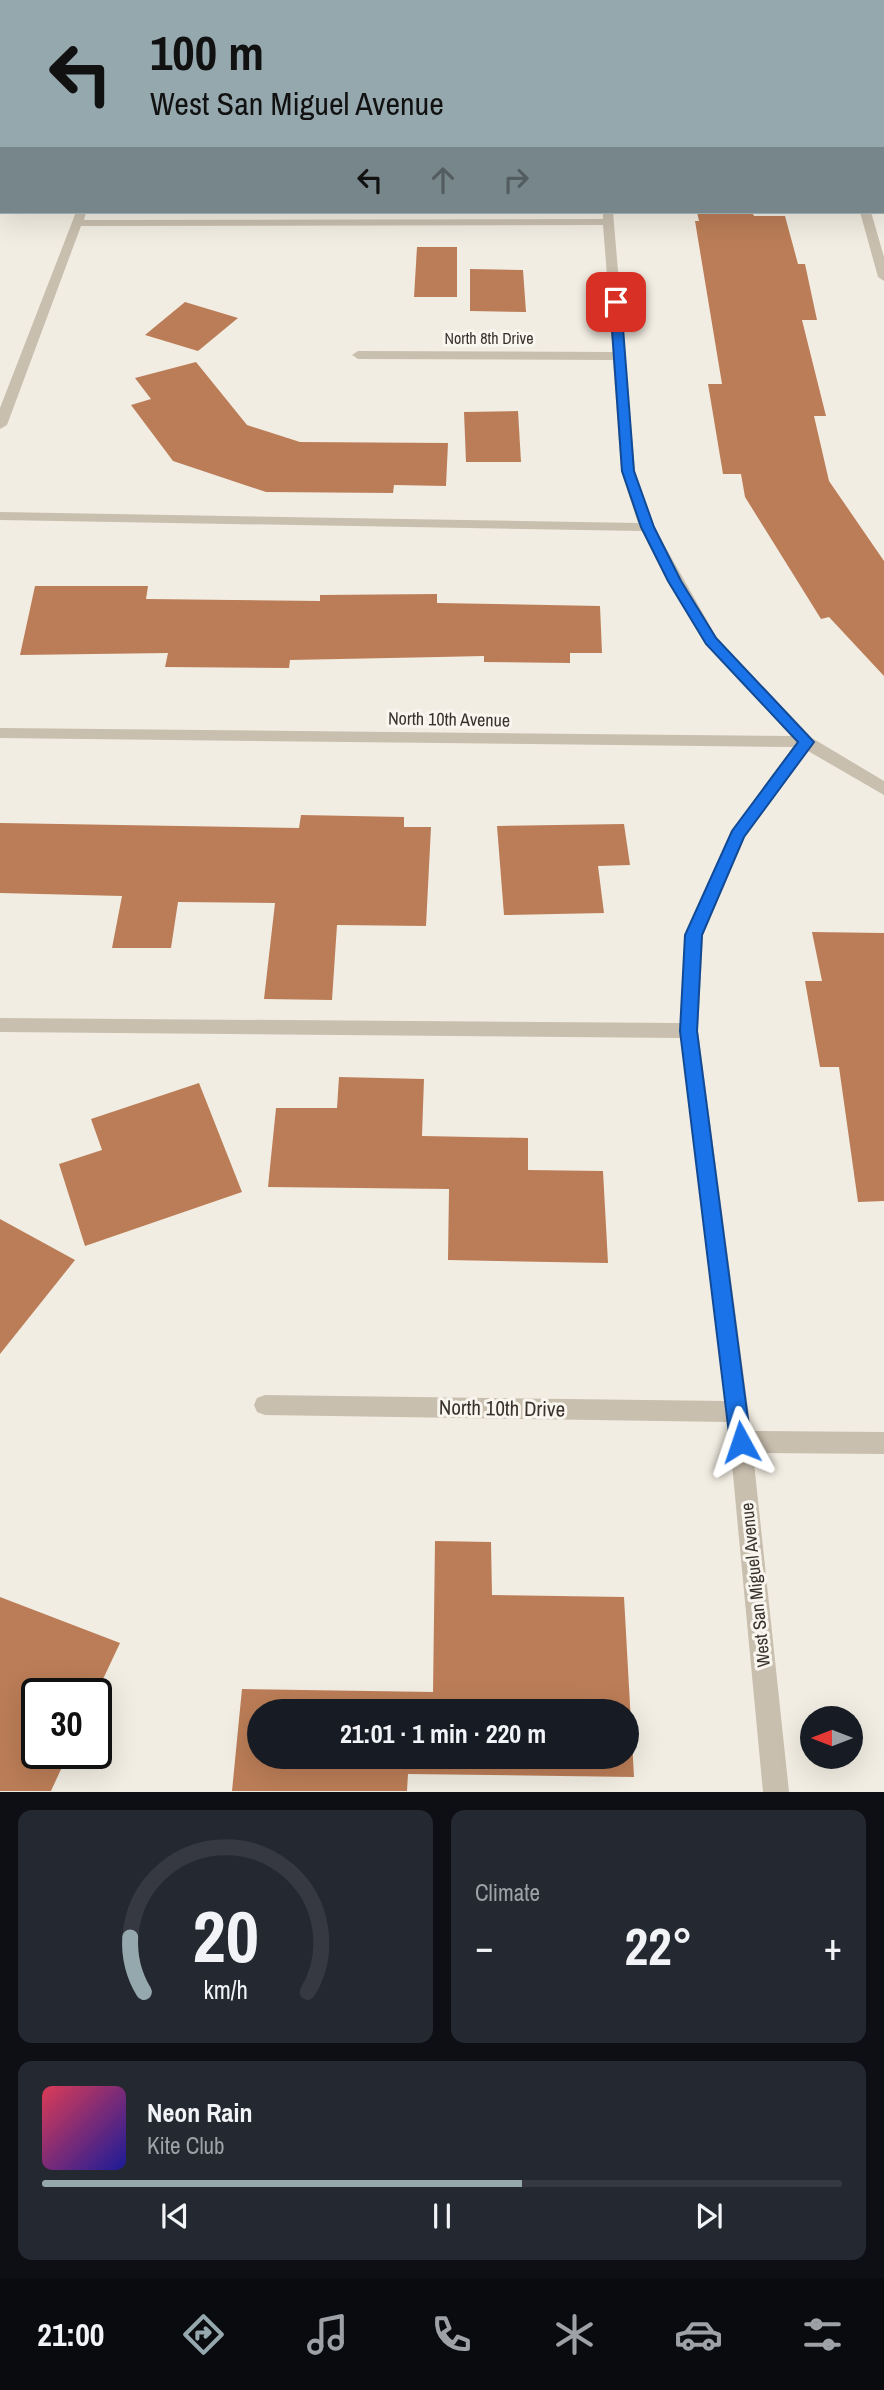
<!DOCTYPE html>
<meta charset="utf-8">
<style>
body{margin:0;font-family:"Archivo Narrow",sans-serif;background:#242831;color:#f1f3f6;height:100vh;display:flex;flex-direction:column;font-size:26px;white-space:nowrap}
*{box-sizing:border-box;margin:0}
p{font-size:23px;color:#9ea1a6}
.icon{flex:none;width:38px;height:38px;fill:none;stroke:currentColor;stroke-width:2;stroke-linecap:round;stroke-linejoin:round}
.map{position:relative;height:1792px;overflow:hidden}
.panel{display:flex;flex-direction:column;gap:18px;padding:18px;background:#0d0f14;flex:1}
.panel>*{flex:none}
.guide{position:absolute;left:0px;top:0px;width:886px;height:214px;box-shadow:0 7px 28px #0002;background:#95a8ae;color:#111;overflow:hidden}
.needle{width:46px;rotate:270deg}
.buttons{position:absolute;left:800px;top:1706px;display:grid;gap:14px}
.buttons a{display:grid;place-items:center;width:63px;height:63px;border-radius:50%;background:#171b24;box-shadow:0 7px 28px #0002;font-size:35px}
.speed{position:absolute;left:21px;top:1678px;display:flex;gap:14px;font-size:35px;font-weight:700;text-align:center}
.speed>*{display:grid;place-content:center;width:91px;height:91px;border-radius:50%;background:#171b24;box-shadow:0 7px 28px #0002;line-height:1}
.speed .limit{border:4px solid #111;border-radius:10px;background:#fff;color:#111}
.pin{position:absolute;display:grid;place-items:center;width:60px;height:60px;color:#fff;margin:-30px;border-radius:14px;box-shadow:0 4px 10px #0006}
.me{position:absolute;width:77px;margin:-38px;rotate:355deg;stroke-linejoin:round;filter:drop-shadow(0 0 5px #0008)}
.turn{display:flex;align-items:center;gap:24px;height:147px;padding:0 35px;font-size:32px}
.turn .icon{width:91px;height:91px;stroke-width:2.5}
.turn b{display:block;font-size:49px;line-height:60px}
.lanes{display:flex;align-items:center;height:66px;padding:0 35px;background:#0003;justify-content:center;gap:35px;direction:ltr}
.lanes .off{opacity:.35}
.big{font-size:52px;font-weight:700;line-height:1.1}
.panel .widget{flex:1;display:flex;flex-direction:column;justify-content:center;gap:10px;min-width:0;padding:0 24px;border-radius:14px;background:#242831}
.panel .dial{align-items:center;gap:0}
.dial svg{height:182px;overflow:visible;fill:none;stroke:#363941;stroke-width:7;stroke-linecap:round;text-anchor:middle}
.dial text{fill:#f1f3f6;stroke:none}
.song{display:flex;align-items:center;gap:21px}
.cover{width:84px;height:84px;border-radius:10px;background:linear-gradient(135deg,hsl(350 70% 55%),hsl(240 70% 35%))}
.played{height:7px;border-radius:4px;background:linear-gradient(90deg,#95a8ae 60%,#363941 60%)}
.keys{display:flex;justify-content:space-around;direction:ltr}
.heat{display:flex;justify-content:space-between;align-items:center;font-size:38px;direction:ltr}
.panel .tiles{flex:1;display:grid;gap:18px;grid-template-columns:1fr 1fr}
.widget:last-child{grid-column:span 2}
.trip{position:absolute;left:247px;top:1699px;width:392px;height:70px;border-radius:35px;background:#171b24;box-shadow:0 7px 28px #0002;font-weight:700;line-height:70px;text-align:center}
.dock{display:flex;height:112px;justify-content:space-around;align-items:center;background:#090b0e;color:#9ea1a6}
.dock .icon{width:49px;height:49px}
.dock .active{color:#95a8ae}
.dock b{font-size:32px;color:#f1f3f6}
.map>svg:first-child{display:block}
.building{fill:#bb7d57;fill-rule:evenodd}
.lines{fill:none;stroke-linecap:round;stroke-linejoin:round}
.minor{fill:#c9bfaf;fill-rule:evenodd}
.major{fill:#796b5f;fill-rule:evenodd}
.route{fill:#1a73e8;stroke:#114b97;stroke-width:2}
.labels{text-anchor:middle;dominant-baseline:central;stroke-width:6;stroke-linejoin:round;paint-order:stroke}
.far-street-label{font-size:16px;fill:#39322c;stroke:#f9f6ef}
.street-label{font-size:18px;fill:#39322c;stroke:#f9f6ef}
.near-street-label{font-size:21px;fill:#39322c;stroke:#f9f6ef}
</style>
<div class="map">
<svg width="884" height="1792" viewBox="0 0 884 1792">
<rect width="100%" height="100%" fill="#f2ede2"/>
<g class="building">
<path d="M 697,212 L 752,212 L 754,216 L 785,216 L 798,264 L 805,264 L 817,320 L 802,320 L 826,416 L 814,416 L 829,481 L 884,561 L 884,676 L 829,617 L 821,619 L 745,497 L 741,474 L 723,474 L 708,384 L 722,384 L 695,221 L 699,221 Z"/>
<path d="M 417,247 L 457,247 L 457,297 L 414,297 Z"/>
<path d="M 470,269 L 523,270 L 526,312 L 470,311 Z"/>
<path d="M 185,302 L 238,318 L 198,351 L 145,335 Z"/>
<path d="M 196,362 L 247,425 L 300,442 L 448,443 L 446,486 L 394,485 L 393,493 L 266,492 L 173,461 L 131,405 L 151,399 L 135,378 Z"/>
<path d="M 518,411 L 521,462 L 466,462 L 464,412 Z"/>
<path d="M 35,586 L 148,586 L 146,599 L 320,601 L 320,595 L 437,594 L 437,603 L 600,606 L 602,653 L 570,653 L 570,663 L 484,662 L 484,656 L 439,657 L 290,660 L 289,668 L 165,667 L 168,653 L 20,655 Z"/>
<path d="M 301,815 L 404,817 L 404,827 L 431,827 L 426,926 L 337,925 L 332,1000 L 264,999 L 275,903 L 178,902 L 171,948 L 112,948 L 122,896 L 0,893 L 0,823 L 299,828 Z"/>
<path d="M 624,824 L 630,865 L 598,866 L 604,913 L 504,915 L 497,826 Z"/>
<path d="M 812,932 L 884,933 L 884,1201 L 858,1202 L 839,1067 L 820,1067 L 805,981 L 822,981 Z"/>
<path d="M 339,1077 L 424,1079 L 422,1136 L 528,1138 L 528,1170 L 603,1171 L 608,1263 L 448,1260 L 449,1189 L 268,1187 L 276,1108 L 337,1108 Z"/>
<path d="M 199,1083 L 242,1192 L 85,1246 L 59,1164 L 102,1150 L 91,1119 Z"/>
<path d="M 0,1219 L 75,1260 L 0,1354 Z"/>
<path d="M 435,1541 L 491,1542 L 492,1595 L 624,1597 L 634,1777 L 408,1774 L 407,1791 L 232,1791 L 242,1689 L 433,1692 ZM 259,1712 L 626,1712 L 626,1757 L 259,1757 Z"/>
<path d="M 0,1597 L 120,1643 L 96,1694 L 37,1694 L 37,1754 L 68,1754 L 51,1791 L 0,1791 Z"/>
</g>
<g class="lines">
<g class="minor">
<path d="M 76,212 L 86,212 L 84,220 L 603,219 L 603,212 L 613,212 L 635,471 L 654,527 L 717,638 L 812,738 L 884,781 L 884,795 L 808,751 L 745,837 L 703,935 L 698,1031 L 751,1431 L 884,1432 L 884,1454 L 753,1453 L 789,1792 L 763,1792 L 728,1422 L 265,1415 L 257,1412 L 254,1405 L 257,1398 L 265,1395 L 726,1401 L 681,1038 L 0,1032 L 0,1018 L 680,1023 L 685,935 L 731,831 L 793,747 L 0,738 L 0,728 L 791,736 L 706,644 L 642,531 L 0,520 L 0,512 L 638,523 L 621,471 L 613,360 L 358,359 L 352,355 L 358,351 L 613,352 L 603,225 L 81,226 L 7,425 L 0,429 L 0,408 Z"/>
<path d="M 860,212 L 871,212 L 884,257 L 884,281 L 878,277 Z"/>
</g>
<path class="major" d="M 0,0 L 884,0 L 884,5 L 884,2 L 2,3 Z"/>
</g>
<path class="route" d="M 616,299 L 621,302 L 634,471 L 654,527 L 681,581 L 716,638 L 814,742 L 744,837 L 702,935 L 697,1031 L 751,1442 L 748,1449 L 741,1452 L 733,1449 L 730,1442 L 680,1031 L 685,935 L 732,831 L 798,742 L 706,644 L 668,581 L 641,527 L 622,471 L 610,302 Z"/>
<g class="labels">
<g class="far-street-label">
<text x="489" y="338">North 8th Drive</text>
</g>
<g class="street-label">
<text transform="translate(449 719) rotate(1)">North 10th Avenue</text>
<text transform="translate(755 1585) rotate(-96)">West San Miguel Avenue</text>
</g>
<g class="near-street-label">
<text transform="translate(502 1408) rotate(1)">North 10th Drive</text>
</g>
</g>
</svg>
<div class="buttons">
<a><svg class="needle" viewBox="-14 -14 28 28"><path d="M0-13l5 13h-10z" fill="#e53935"/><path d="M0 13l5-13h-10z" fill="#9ea1a6"/></svg></a>
</div>
<div class="speed"><div class="limit">30</div></div>
<div class="pin" style="left:616px;top:302px;background:#d93025"><svg class="icon" aria-label="arrive" viewBox="0 0 24 24"><path d="M6 21V4h12l-3 4 3 4H6"/></svg></div>
<svg class="me" style="left:741px;top:1442px" viewBox="-20 -20 40 40"><path d="M0-17L14 15 0 8-14 15z" fill="#1a73e8" stroke="#fff" stroke-width="4"/></svg>
<div class="trip">21:01 · 1 min · 220 m</div>
<div class="guide">
<div class="turn"><svg class="icon" aria-label="left" viewBox="0 0 24 24"><path d="M17 20v-9H6M10 6l-5 5 5 5"/></svg><div><b>100 m</b>West San Miguel Avenue</div></div>
<div class="lanes"><svg class="icon" aria-label="left" viewBox="0 0 24 24"><path d="M17 20v-9H6M10 6l-5 5 5 5"/></svg><svg class="icon off" aria-label="ahead" viewBox="0 0 24 24"><path d="M12 20V5M6 11l6-6 6 6"/></svg><svg class="icon off" aria-label="right" viewBox="0 0 24 24"><path d="M7 20v-9h11M14 6l5 5-5 5"/></svg></div>
</div>
</div>
<section class="panel">
<div class="tiles">
<div class="widget dial"><svg viewBox="0 0 100 80">
<path d="M14 69A42 42 0 1 1 86 69"/>
<path d="M14 69A42 42 0 0 1 8 45" stroke="#95a8ae"/>
<text x="50" y="56" font-size="32" font-weight="700">20</text>
<text x="50" y="72" font-size="11">km/h</text>
</svg></div>
<div class="widget"><p>Climate</p>
<div class="heat"><a>−</a><b class="big">22°</b><a>+</a></div>
</div>
<div class="widget">
<div class="song"><i class="cover"></i><div><b>Neon Rain</b><p>Kite Club</p></div></div>
<div class="played"></div>
<div class="keys"><svg class="icon" aria-label="previous" viewBox="0 0 24 24"><path d="M18 5L8 12l10 7zM5 5v14"/></svg><svg class="icon" aria-label="pause" viewBox="0 0 24 24"><path d="M8 5v14M16 5v14"/></svg><svg class="icon" aria-label="next" viewBox="0 0 24 24"><path d="M6 5l10 7-10 7zM19 5v14"/></svg></div>
</div>
</div>
</section>
<nav class="dock">
<b>21:00</b>
<svg class="icon active" aria-label="directions" viewBox="0 0 24 24"><path d="M12 3l9 9-9 9-9-9zM9 14v-3h6M13 9l2 2-2 2"/></svg>
<svg class="icon" aria-label="music" viewBox="0 0 24 24"><path d="M9 18V5l10-2v13"/><circle cx="6" cy="18" r="3"/><circle cx="16" cy="16" r="3"/></svg>
<svg class="icon" aria-label="phone" viewBox="0 0 24 24"><path d="M5 4h4l2 5-3 2q2 4 5 5l2-3 5 2v4C11 20 4 13 5 4z"/></svg>
<svg class="icon" aria-label="climate" viewBox="0 0 24 24"><path d="M12 3v18M4 7l16 10M4 17L20 7"/></svg>
<svg class="icon" aria-label="car" viewBox="0 0 24 24"><path d="M5 17H2v-5l4-1 3-4h7l3 4 3 1v5h-3M9 17h6M6 11h13"/><circle cx="7" cy="17" r="2"/><circle cx="17" cy="17" r="2"/></svg>
<svg class="icon" aria-label="filters" viewBox="0 0 24 24"><path d="M4 7h16M4 17h16"/><circle cx="9" cy="7" r="2"/><circle cx="15" cy="17" r="2"/></svg>
</nav>
